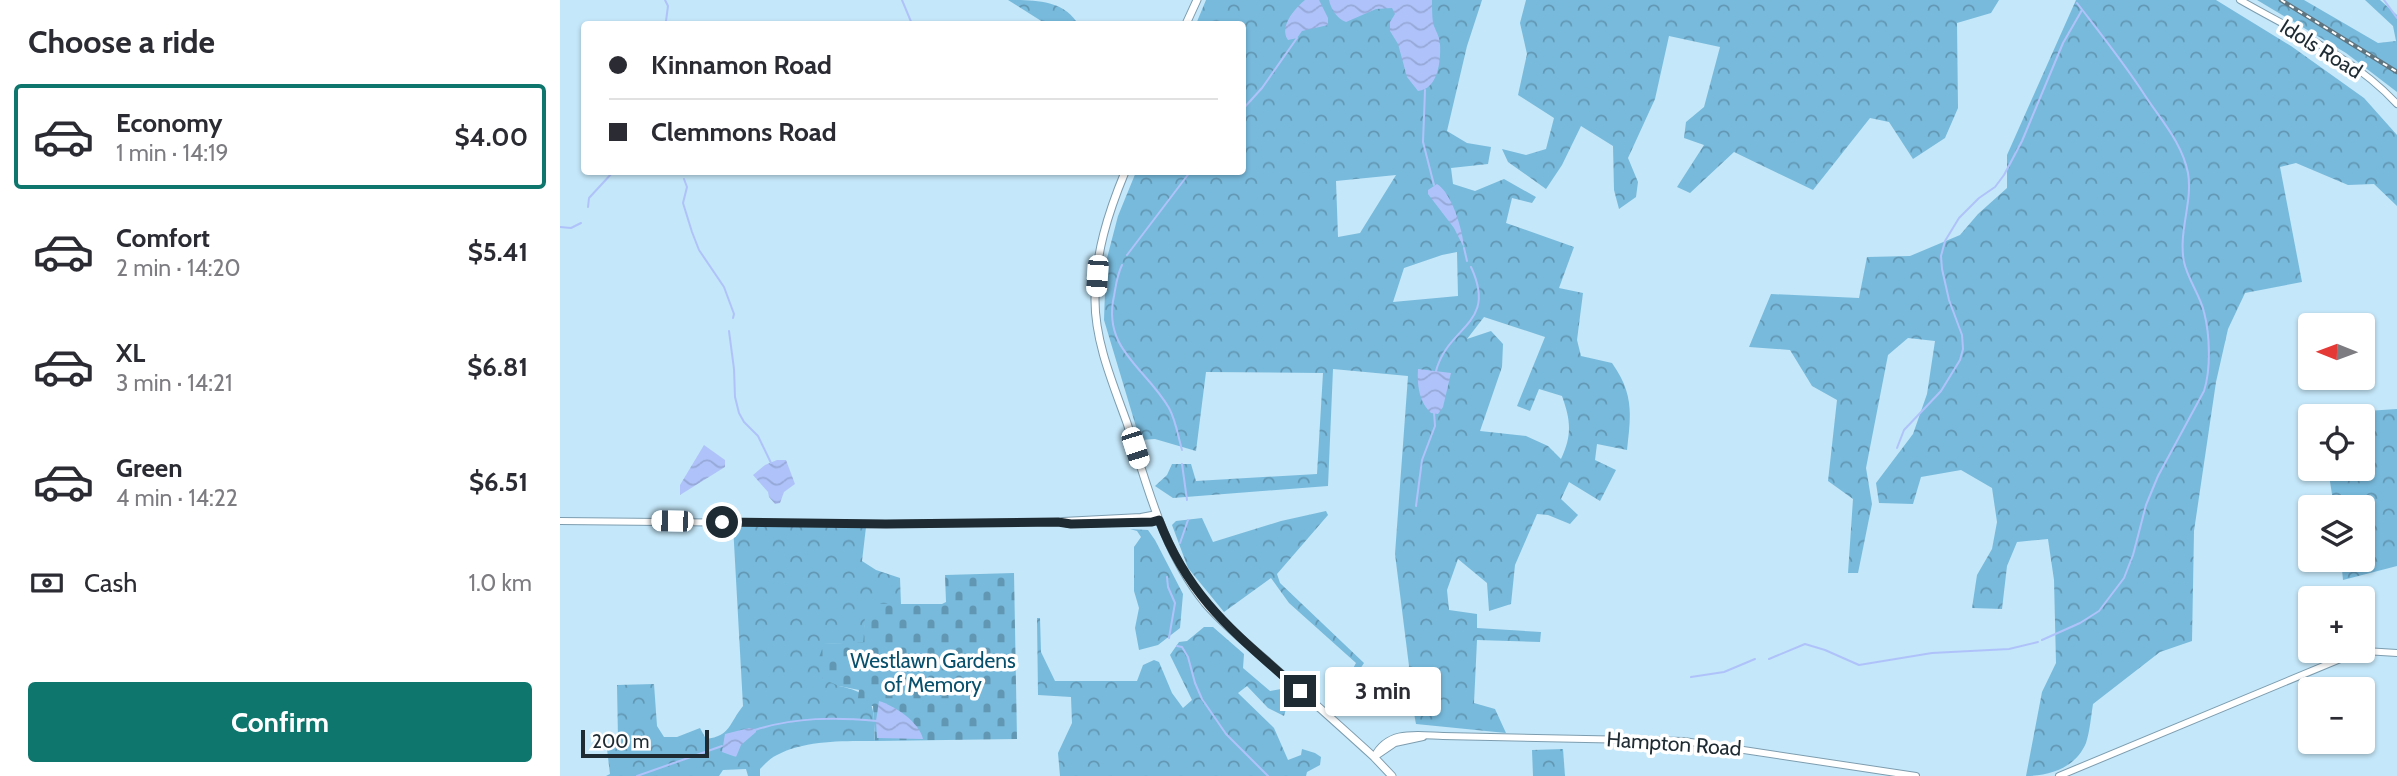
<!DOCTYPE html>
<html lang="en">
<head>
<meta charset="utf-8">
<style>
	body { margin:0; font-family:Cabin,sans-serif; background:#f2f2f3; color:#2b2b33; height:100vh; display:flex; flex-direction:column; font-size:26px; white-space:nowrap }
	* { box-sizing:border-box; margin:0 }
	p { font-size:23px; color:#7c7c81 }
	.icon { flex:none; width:38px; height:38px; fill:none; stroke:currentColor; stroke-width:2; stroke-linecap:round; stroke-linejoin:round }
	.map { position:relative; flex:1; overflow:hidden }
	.panel { display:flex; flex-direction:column; background:#fff; width:560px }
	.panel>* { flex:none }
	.guide { position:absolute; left:21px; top:21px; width:665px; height:154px; border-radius:7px; box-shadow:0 2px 5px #0004; display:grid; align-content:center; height:154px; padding:0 28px; background:#fff }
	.needle { width:46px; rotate:271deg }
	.tools { position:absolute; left:1738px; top:313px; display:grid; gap:14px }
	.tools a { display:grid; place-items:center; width:77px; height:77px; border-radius:7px; background:#fff; box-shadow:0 2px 5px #0004; font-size:35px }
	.scale { position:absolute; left:21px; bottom:18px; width:128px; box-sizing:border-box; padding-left:7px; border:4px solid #1e2b32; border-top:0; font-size:19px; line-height:24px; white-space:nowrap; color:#1e2b32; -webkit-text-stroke:5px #fff; paint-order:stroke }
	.end { position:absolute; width:32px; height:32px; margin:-16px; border:9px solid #1e2b32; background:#fff; box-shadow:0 0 0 4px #fff }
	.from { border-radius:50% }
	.bubble { position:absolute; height:49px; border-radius:7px; background:#fff; box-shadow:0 2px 5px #0004; font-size:23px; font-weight:800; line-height:49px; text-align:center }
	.car { position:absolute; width:21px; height:42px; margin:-21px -10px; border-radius:9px; box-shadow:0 0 5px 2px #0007; background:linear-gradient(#fff 24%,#345 0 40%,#fff 0 76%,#345 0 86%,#fff 0) }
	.guide b { display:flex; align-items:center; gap:24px; height:66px; font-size:26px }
	.guide b+b { border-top:2px solid #e1e1e2 }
	.guide i { width:18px; height:18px; background:#2b2b33 }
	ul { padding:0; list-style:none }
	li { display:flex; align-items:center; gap:21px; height:105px; margin:0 14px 10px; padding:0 14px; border:4px solid transparent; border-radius:7px }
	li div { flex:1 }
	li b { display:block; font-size:26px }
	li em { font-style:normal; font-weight:800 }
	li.current { border-color:#0f766e }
	li>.icon { width:63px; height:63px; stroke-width:1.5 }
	h2 { padding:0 28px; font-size:32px; line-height:84px }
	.pay { display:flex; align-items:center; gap:18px; height:77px; padding:0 28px; font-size:26px }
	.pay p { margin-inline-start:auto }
	.primary-button { display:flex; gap:14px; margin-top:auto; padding:14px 28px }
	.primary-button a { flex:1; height:80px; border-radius:7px; background:#0f766e; color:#fff; font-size:28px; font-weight:800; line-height:80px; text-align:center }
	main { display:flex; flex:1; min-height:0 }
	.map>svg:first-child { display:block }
	.forest { fill:url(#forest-crowns); fill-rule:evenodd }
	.cemetery { fill:url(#cemetery-stones) }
	.water { fill:url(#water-waves) }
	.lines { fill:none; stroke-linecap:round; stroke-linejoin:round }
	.stream { stroke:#afc3fa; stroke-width:2 }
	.secondary-casing { stroke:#7d9daf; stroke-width:8 }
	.primary-casing { stroke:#7d9daf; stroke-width:9 }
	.secondary { stroke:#fff; stroke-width:6 }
	.primary { stroke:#fff; stroke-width:7 }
	.rail-casing { stroke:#5f7580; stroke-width:4.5 }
	.rail { stroke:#fff; stroke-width:2; stroke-dasharray:5; stroke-linecap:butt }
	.route { stroke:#1e2b32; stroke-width:9 }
	.labels { text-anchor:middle; stroke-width:7; stroke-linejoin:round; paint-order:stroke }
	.street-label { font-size:21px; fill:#1e2b32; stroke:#fff }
	.park-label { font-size:21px; fill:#09506c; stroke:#fff }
</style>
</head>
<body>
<main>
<section class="panel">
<h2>Choose a ride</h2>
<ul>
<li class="current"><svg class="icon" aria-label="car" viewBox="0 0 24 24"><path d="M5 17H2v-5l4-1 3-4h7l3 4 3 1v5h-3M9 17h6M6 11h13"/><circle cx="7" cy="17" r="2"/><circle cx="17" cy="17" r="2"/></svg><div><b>Economy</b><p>1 min · 14:19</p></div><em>$4.00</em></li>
<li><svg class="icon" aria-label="car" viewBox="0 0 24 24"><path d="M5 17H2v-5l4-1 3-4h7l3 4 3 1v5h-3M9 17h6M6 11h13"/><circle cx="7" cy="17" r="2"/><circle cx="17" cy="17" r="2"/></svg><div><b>Comfort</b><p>2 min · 14:20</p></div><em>$5.41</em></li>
<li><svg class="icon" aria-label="car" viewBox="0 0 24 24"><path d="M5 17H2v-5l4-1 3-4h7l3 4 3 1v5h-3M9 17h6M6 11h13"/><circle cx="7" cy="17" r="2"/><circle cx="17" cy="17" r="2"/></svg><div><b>XL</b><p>3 min · 14:21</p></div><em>$6.81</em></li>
<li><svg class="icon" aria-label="car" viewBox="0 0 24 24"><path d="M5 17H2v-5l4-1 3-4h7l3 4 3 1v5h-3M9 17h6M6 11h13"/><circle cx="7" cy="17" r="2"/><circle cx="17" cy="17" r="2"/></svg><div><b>Green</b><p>4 min · 14:22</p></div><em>$6.51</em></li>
</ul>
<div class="pay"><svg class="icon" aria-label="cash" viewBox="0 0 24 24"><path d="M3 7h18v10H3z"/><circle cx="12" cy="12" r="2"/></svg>Cash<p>1.0 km</p></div>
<div class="primary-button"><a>Confirm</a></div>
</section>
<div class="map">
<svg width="1837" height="776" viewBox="0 0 1837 776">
	<defs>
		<pattern id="forest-crowns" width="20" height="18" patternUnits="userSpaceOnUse" patternTransform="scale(1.75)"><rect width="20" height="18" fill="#78badc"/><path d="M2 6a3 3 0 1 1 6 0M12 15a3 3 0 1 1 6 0" fill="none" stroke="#6297b3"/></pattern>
		<pattern id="cemetery-stones" width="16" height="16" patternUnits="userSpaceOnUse" patternTransform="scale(1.75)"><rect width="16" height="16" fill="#78badc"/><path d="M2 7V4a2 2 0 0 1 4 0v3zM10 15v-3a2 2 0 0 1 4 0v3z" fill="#6297b3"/></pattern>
		<pattern id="water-waves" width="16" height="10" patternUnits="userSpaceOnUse" patternTransform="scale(1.75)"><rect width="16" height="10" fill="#afc3fa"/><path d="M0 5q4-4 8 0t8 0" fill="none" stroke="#96a8d7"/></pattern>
	</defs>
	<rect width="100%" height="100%" fill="#c4e7f9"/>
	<!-- forest -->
	<g class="forest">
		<path d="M448,0C474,0 501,0 516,21L514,24H486Z"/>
		<path d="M646,0H922L907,46L887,131L907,143L931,147L928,164L891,168L893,184L915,191L944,179L976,197L972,203L952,198L946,223L1014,247L999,288L1023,293L1017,340L1021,356L1052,363C1074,394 1071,414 1067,450L1037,444L1035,460L1056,470L1040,501L1009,482L1001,499L1018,515L1010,524L988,515L977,514L955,565L951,604L929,611L927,583L898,559L887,590L889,610L917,614V628L981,632L980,642L917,640L914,703L935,709L946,733L856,724L847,676L849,666L835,554L848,376L773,369L768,486L613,498L595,486L607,475L612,464H631L636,481L757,474L763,373L646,372L636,451L595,439L580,440L544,320L546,262L558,216L576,172H682V24H636ZM836,175L800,233L778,237L776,181ZM897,252L898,296L833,302L844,268L882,255ZM924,317L985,337L957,406L970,411L979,389L1002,396C1011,421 1012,435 1001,459L988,446L966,436L920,431L942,367L943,344L931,331L907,339Z"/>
		<path d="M966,0H1439L1431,13L1397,23L1398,108L1385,138L1353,159L1329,122L1310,118L1253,190L1174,152L1130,193L1117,187L1144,145L1124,138L1126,122L1144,107L1160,47L1109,36L1095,99L1068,158L1078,182L1076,197L1059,209L1054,190L1053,146L1021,126L1002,165L986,189L948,162L942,149L966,155L986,149L994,118L958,95L967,54L960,23Z"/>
		<path d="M1516,0H1656L1731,46L1804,98L1837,135V206L1814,184L1788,185L1736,163L1720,167L1742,282L1685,293L1668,329L1656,382L1634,531L1632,641L1600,652L1533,704C1531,716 1530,731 1526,743C1516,767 1491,776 1466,776L1482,692L1496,663L1494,580L1488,539L1457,542L1447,566L1442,609L1412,608L1417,575L1432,549L1437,522L1432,488L1401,470L1361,477L1353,504L1319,503L1316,483L1353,434L1367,394L1375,341L1348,338L1328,355L1306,468L1312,504L1298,573H1288L1293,499L1268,481L1277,400L1252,386L1230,350L1189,347L1211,294L1299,298L1307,257L1350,256L1400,235L1418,214L1447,188V155Z"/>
		<path d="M1697,0H1744L1818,43L1836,41L1833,26L1805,0H1820L1837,15V92L1786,53Z"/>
		<path d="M1837,409V566L1783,580L1781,560H1802V508L1774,507L1768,469H1802V416H1761V414Z"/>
		<path d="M766,511L768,515L717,574L720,583L804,663L790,684L785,683L796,663L729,603L711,578L664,612L628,568L612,525L616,521L642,518L653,542L721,521Z"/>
		<path d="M173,525L306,527L302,561L316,570L340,578L341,605L307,604L303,643L264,644L279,686C318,694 313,707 315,741C284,741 245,740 217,755C210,758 205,764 200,769V776H188L186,769L163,770L159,776H46L50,774L47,749L58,739L57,685L94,684L97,726L104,737H117L140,728L146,739C171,736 169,723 183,706Z"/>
		<path d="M570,529L588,530L595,540L623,594L620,628L598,645L579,650L575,628L579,608L574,591V547L581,537L577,531Z"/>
		<path d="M477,618H480L481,652L495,681H577L583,665L594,660L599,662L612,693L623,708L632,700L610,655L619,642L627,641L644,627H653L684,654L683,668L710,691L721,689L730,695L724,716L708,708L687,686L678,693L714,728L728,760L741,755L742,749L755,753L761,757L760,765L747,772L746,776H500L498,753L512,723L511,697L478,695Z"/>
		<path d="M1003,749L1005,776H973L972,750Z"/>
	</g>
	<!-- cemetery -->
	<path class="cemetery" d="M454,573L457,739L315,741L313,706L297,705L299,690L279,686L263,679L257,663L264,644L303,642L306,604H382L386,602L385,575Z"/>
	<!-- water -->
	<g class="water">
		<path d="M745,0H759L768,18V25L742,31L737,38L728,40C719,27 734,9 745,0Z"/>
		<path d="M769,0H872C872,7 872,16 873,23C875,30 880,37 880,44C881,61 878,89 858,91L847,77L838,44L830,31V22L835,14L832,8L816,9L786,22C777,19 771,9 769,0Z"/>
		<path d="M877,184C892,193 903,231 904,248L894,228L868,194V190Z"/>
		<path d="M858,369L891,373L883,407L878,414L871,413C859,402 857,385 858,369Z"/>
		<path d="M144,445L165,460V467L120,495V485Z"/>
		<path d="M217,460H226L235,484L224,492L220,503L215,504L209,497L208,492L193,475L205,465Z"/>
		<path d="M319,701C335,706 359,722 363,739L317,738L316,721Z"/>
		<path d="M189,728L196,729V732L181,745L176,757L162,752L165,734Z"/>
	</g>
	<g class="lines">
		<!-- stream -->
		<g class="stream">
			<path d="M105,0L108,6L106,21"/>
			<path d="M342,0L352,24"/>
			<path d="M1824,0L1837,18"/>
			<path d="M865,90L863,142L874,185"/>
			<path d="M682,110L702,88L737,38"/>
			<path d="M124,179L127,187L123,203L132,232L139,250L164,287L174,314L173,318"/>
			<path d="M28,207L29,198L53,172"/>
			<path d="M0,227L11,228L21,223"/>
			<path d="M904,248L907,261"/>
			<path d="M567,255L630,172"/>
			<path d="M562,265C557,275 556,285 554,296C542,349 586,368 609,408C616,421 618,436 622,450"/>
			<path d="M169,331L174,369L175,397L179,413L184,422L198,436L211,463"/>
			<path d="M876,371C888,325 938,325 911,267"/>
			<path d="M1337,448L1344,430L1381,391L1400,360L1403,349L1402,335L1389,300L1382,269L1381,256L1385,241L1399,218L1419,198L1435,187L1444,175L1462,141L1503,43L1522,10"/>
			<path d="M622,464L627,500"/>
			<path d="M856,506L862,460L875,426L874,412"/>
			<path d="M620,543L628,520"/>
			<path d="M607,577L608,587L615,603L609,638"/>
			<path d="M1482,640L1520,623L1539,611L1564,578L1573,555L1586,505L1598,476L1644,391C1651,369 1650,335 1644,312C1640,295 1628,280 1624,262C1618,232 1633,202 1628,173C1622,142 1600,119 1584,94C1564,63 1540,33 1517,3"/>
			<path d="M617,646L622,647L628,657L635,683L642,699L666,734L708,776"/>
			<path d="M1209,659L1245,644L1265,650L1299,665L1372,653L1449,649L1478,642"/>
			<path d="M1131,677L1164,672L1195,659"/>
			<path d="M195,730C235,717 276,717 317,721"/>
			<path d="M77,776L162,746"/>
		</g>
		<!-- secondary casing -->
		<g class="secondary-casing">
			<g id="secondary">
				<path d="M1680,0C1734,31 1795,58 1837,104"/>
				<path d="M0,521L326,524L498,522L511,524L591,522L599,520"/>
				<path d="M503,521L581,517L597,514"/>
				<path d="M816,756L835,743L863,737"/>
				<path d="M814,757C828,729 857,735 883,736L1124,741L1356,776"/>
				<path d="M1499,776L1790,655L1805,651L1837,653"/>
			</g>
		</g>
		<!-- primary casing -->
		<g class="primary-casing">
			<g id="primary">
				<path d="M626,24L637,0"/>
				<path d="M565,172C548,213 535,254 535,300C535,342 553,384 567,423C587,485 603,551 645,603C663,624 686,643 707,661C743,693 779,725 814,757L832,776"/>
			</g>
		</g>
		<!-- secondary -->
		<use href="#secondary" class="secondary"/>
		<!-- primary -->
		<use href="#primary" class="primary"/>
		<!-- rail casing -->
		<g class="rail-casing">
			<path id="rail" d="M1721,0L1837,72"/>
		</g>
		<!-- rail -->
		<use href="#rail" class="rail"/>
	</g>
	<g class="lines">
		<!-- route -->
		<path class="route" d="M162,522L326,524L498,522L511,524L592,522L599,520C630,601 678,635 740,691"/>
	</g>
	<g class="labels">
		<!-- street labels -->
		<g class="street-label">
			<text transform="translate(1761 49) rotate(32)" y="7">Idols Road</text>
			<text transform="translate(1114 744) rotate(4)" y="7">Hampton Road</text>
		</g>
		<!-- park labels -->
		<g class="park-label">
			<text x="373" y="668">Westlawn Gardens<tspan x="373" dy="24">of Memory</tspan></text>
		</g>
	</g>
</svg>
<div class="tools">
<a><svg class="needle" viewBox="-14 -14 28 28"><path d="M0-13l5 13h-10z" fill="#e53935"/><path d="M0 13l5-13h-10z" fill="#7c7c81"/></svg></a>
<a><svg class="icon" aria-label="locate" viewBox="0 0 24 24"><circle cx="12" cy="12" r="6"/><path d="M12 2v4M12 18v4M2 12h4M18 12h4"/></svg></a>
<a><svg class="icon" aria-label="layers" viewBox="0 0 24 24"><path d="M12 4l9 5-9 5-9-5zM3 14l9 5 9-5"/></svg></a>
<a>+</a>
<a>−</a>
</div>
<div class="scale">200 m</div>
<i class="end from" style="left:162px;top:522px"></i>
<i class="end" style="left:740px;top:691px"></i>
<div class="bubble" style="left:765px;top:667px;width:116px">3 min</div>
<i class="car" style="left:537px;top:276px;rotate:184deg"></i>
<i class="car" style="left:575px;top:448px;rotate:162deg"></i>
<i class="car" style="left:112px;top:521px;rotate:271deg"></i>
<div class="guide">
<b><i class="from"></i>Kinnamon Road</b>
<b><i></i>Clemmons Road</b>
</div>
</div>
</main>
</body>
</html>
